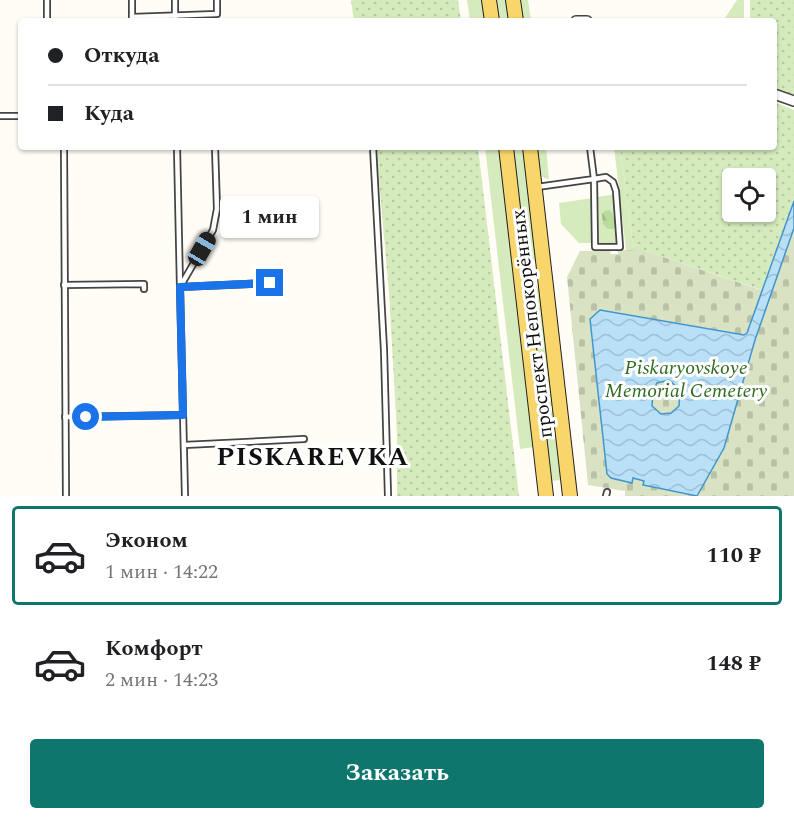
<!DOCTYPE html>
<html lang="ru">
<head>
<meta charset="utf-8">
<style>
	body { margin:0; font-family:Spectral,serif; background:#f2f2f2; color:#202124; height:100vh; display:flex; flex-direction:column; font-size:22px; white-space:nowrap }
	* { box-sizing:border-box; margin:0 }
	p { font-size:20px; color:#757577 }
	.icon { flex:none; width:33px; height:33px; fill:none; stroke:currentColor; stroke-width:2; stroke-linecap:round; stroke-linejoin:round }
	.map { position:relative; height:496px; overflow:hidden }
	.side { display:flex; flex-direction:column; background:#fff; flex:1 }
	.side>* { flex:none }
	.guide { position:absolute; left:18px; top:18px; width:759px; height:132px; border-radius:6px; box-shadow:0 2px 4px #0004; display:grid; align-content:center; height:132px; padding:0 30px; background:#fff }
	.tools { position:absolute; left:722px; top:168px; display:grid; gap:12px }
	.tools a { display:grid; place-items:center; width:54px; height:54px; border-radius:6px; background:#fff; box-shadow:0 2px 4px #0004; font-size:30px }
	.end { position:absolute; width:27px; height:27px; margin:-14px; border:8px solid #1a73e8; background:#fff; box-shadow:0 0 0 3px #fff }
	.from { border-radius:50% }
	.bubble { position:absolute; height:42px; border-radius:6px; background:#fff; box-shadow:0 2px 4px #0004; font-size:20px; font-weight:700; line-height:42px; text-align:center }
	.car { position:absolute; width:18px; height:36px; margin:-18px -9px; border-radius:8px; box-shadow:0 0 4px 2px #0007; background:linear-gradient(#222 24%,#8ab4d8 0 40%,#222 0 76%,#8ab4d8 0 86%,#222 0) }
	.guide b { display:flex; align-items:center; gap:21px; height:57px; font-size:22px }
	.guide b+b { border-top:2px solid #e0e0e0 }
	.guide i { width:15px; height:15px; background:#202124 }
	ul { padding:10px 0 0; list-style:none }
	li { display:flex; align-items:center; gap:18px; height:99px; margin:0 12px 9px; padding:0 18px; border:3px solid transparent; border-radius:6px }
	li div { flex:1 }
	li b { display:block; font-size:22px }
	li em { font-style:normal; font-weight:700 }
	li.active { border-color:#0f766e }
	li>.icon { width:54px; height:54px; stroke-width:1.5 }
	.primary-button { display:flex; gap:12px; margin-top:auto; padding:12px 30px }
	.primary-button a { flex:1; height:69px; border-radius:6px; background:#0f766e; color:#fff; font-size:24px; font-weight:700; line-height:69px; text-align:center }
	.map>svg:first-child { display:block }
	.grass { fill:#d5ebbd }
	.forest { fill:url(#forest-firs) }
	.cemetery { fill:url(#cemetery-stones) }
	.park { fill:url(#park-dots); fill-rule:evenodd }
	.water { fill:url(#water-waves); stroke:#3f96cf; stroke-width:1.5; fill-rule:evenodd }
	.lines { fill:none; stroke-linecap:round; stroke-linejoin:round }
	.service-casing { stroke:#444; stroke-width:8 }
	.minor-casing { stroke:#444; stroke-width:12 }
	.primary-casing { stroke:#222; stroke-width:16 }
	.service { stroke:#fff; stroke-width:4.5 }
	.minor { stroke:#fff; stroke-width:9 }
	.primary { stroke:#f9d66b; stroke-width:14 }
	.route { stroke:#1a73e8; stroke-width:8 }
	.labels { text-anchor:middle; stroke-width:6; stroke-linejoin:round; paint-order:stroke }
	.street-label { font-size:20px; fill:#111; stroke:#fff }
	.park-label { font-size:20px; font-style:italic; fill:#2f6b1f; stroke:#fff }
	.district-label { font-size:26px; font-weight:bold; letter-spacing:1.5px; fill:#111; stroke:#fff }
</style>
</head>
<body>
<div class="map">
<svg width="794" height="496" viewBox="0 0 794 496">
	<defs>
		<pattern id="forest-firs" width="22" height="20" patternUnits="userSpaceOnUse" patternTransform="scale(1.5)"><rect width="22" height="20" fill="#b9dc9c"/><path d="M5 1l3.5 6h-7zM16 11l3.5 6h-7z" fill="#9ebc85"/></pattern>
		<pattern id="cemetery-stones" width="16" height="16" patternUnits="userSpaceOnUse" patternTransform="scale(1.5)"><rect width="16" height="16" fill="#d9e3c4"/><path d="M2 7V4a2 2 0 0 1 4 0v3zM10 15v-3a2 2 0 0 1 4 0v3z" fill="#b9c2a7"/></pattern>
		<pattern id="park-dots" width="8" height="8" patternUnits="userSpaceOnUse" patternTransform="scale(1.5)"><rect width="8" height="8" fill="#d5ebbd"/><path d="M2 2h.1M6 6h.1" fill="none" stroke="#b6c8a1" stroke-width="1.8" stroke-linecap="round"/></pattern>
		<pattern id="water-waves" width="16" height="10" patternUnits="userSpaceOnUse" patternTransform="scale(1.5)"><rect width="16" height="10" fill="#b9e0f7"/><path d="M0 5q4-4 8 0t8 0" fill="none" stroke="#9ebfd3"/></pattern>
	</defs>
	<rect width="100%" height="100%" fill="#fffdf5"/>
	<!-- grass -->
	<g class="grass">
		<path d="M467,0H482L485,21H470Z"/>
		<path d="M496,0H506L509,21H498Z"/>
		<path d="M520,0H528L531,21H523Z"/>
		<path d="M737,0H744V21H723Z"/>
		<path d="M485,147H500L534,447L520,449Z"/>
		<path d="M513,147H524L536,258L532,262L528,260L526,257Z"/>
		<path d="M537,147H546L549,179L544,178L541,175Z"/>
		<path d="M614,147H620L634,250H626Z"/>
		<path d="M614,194L617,243L599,244L598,197Z"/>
		<path d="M592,198L593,243H579L561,224L559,203Z"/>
		<path d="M532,285H536L540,289L562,480L551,481L530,288Z"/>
	</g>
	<!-- forest -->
	<path class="forest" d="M610,210L613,215L616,226L614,229H608L603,224L602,214L605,211Z"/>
	<!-- cemetery -->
	<path class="cemetery" d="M794,198V496H625V491L588,485L567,277L580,251H610L611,254H618V250H643L761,290Z"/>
	<!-- park -->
	<g class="park">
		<path d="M351,0H458L461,21H354Z"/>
		<path d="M750,0H794V100L774,90V21H750Z"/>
		<path d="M774,102L794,110V198L762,290L643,250H634L620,147H774ZM765,178V212H732V178Z"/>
		<path d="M376,147H478L519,496H397V434L389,293Z"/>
	</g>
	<!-- water -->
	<path class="water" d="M794,201V228L755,340L724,448L697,496L643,485L644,481L633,478L632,483L611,478L607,474L590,319L600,310L744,335L747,333ZM669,380L680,390L679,406L671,413L661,414L652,406L653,391L657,383Z"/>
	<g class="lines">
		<!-- service casing -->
		<g class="service-casing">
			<g id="service">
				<path d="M47,0V21"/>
				<path d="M132,0V21"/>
				<path d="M175,0V21"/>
				<path d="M132,17L217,14V0"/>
				<path d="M0,116H21"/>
				<path d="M64,147L66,496"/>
				<path d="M177,147L180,287L270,283"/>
				<path d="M373,147L384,350L388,496"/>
				<path d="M606,177L613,182L616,191L620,247H595L594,179Z"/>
				<path d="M537,187L594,179L590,147"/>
				<path d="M64,285L144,284V289"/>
				<path d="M65,417L183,415"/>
				<path d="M184,445L304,439"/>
				<path d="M185,496L180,287L213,230L217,209L215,147"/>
				<path d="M606,496L607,492"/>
			</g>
		</g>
		<!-- minor casing -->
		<g class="minor-casing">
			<g id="minor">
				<path d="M576,21H587"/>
				<path d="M774,94L794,101"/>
			</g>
		</g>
		<!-- primary casing -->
		<g class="primary-casing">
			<g id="primary">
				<path d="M489,0L492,21"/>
				<path d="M513,0L516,21"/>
				<path d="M506,147L546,496"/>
				<path d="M530,147L570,496"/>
			</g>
		</g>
		<!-- service -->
		<use href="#service" class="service"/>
		<!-- minor -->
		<use href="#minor" class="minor"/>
		<!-- primary -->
		<use href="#primary" class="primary"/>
	</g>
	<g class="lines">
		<!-- route -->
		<path class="route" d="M86,417L183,415L180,287L270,283"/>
	</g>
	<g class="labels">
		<!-- street labels -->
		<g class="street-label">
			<text transform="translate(531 324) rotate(-97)" y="7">проспект Непокорённых</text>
		</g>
		<!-- park labels -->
		<g class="park-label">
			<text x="686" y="374">Piskaryovskoye<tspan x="686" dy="23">Memorial Cemetery</tspan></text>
		</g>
		<!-- district labels -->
		<g class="district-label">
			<text x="313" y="465">PISKAREVKA</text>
		</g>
	</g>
</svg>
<div class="tools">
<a><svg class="icon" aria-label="locate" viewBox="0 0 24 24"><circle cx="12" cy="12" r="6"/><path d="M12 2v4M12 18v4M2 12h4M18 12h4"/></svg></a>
</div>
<i class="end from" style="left:86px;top:417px"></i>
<i class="end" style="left:270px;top:283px"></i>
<div class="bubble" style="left:220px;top:196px;width:99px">1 мин</div>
<i class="car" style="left:202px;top:249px;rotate:30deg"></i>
<div class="guide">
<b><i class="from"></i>Откуда</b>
<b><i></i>Куда</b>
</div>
</div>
<section class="side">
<ul>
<li class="active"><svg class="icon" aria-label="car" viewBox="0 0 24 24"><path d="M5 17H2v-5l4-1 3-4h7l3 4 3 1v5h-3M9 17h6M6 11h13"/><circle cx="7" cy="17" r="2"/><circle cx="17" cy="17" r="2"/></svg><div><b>Эконом</b><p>1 мин · 14:22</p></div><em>110 ₽</em></li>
<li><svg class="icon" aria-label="car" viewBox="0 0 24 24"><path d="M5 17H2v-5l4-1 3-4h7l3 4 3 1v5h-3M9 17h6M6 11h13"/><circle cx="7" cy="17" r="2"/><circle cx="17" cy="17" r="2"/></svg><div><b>Комфорт</b><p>2 мин · 14:23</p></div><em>148 ₽</em></li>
</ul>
<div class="primary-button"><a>Заказать</a></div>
</section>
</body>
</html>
